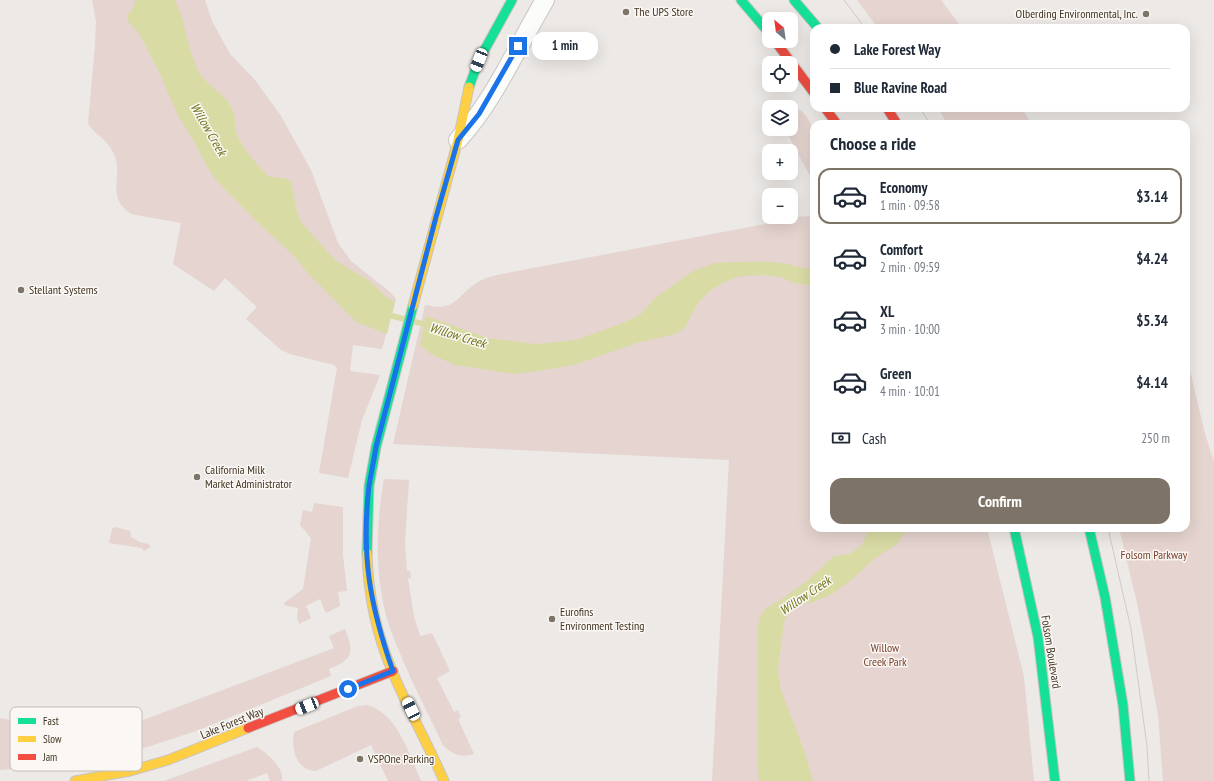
<!DOCTYPE html>
<html lang="en">
<head>
<meta charset="utf-8">
<style>
	body { margin:0; font-family:"PT Sans Narrow",sans-serif; background:#f2f2f3; color:#1f2937; height:100vh; display:flex; flex-direction:column; font-size:15px; white-space:nowrap }
	* { box-sizing:border-box; margin:0 }
	p { font-size:13px; color:#747a83 }
	.icon { flex:none; width:22px; height:22px; fill:none; stroke:currentColor; stroke-width:2; stroke-linecap:round; stroke-linejoin:round }
	.map { position:relative; flex:1; overflow:hidden }
	.drawer { position:absolute; left:810px; top:120px; width:380px; height:412px; display:flex; flex-direction:column; background:#fff; border-radius:12px; box-shadow:0 4px 16px #0002 }
	.drawer>* { flex:none }
	.banner { position:absolute; left:810px; top:24px; width:380px; height:88px; border-radius:12px; box-shadow:0 4px 16px #0002; display:grid; align-content:center; height:88px; padding:0 20px; background:#fff }
	.needle { width:26px; rotate:331deg }
	.fabs { position:absolute; left:762px; top:12px; display:grid; gap:8px }
	.fabs a { display:grid; place-items:center; width:36px; height:36px; border-radius:8px; background:#fff; box-shadow:0 4px 16px #0002; font-size:20px }
	.end { position:absolute; width:18px; height:18px; margin:-9px; border:5px solid #1a73e8; background:#fff; box-shadow:0 0 0 2px #fff }
	.from { border-radius:50% }
	.bubble { position:absolute; height:28px; border-radius:12px; background:#fff; box-shadow:0 4px 16px #0002; font-size:13px; font-weight:700; line-height:28px; text-align:center }
	.car { position:absolute; width:12px; height:24px; margin:-12px -6px; border-radius:5px; box-shadow:0 0 3px 1px #0007; background:linear-gradient(#fff 24%,#345 0 40%,#fff 0 76%,#345 0 86%,#fff 0) }
	.banner b { display:flex; align-items:center; gap:14px; height:38px; font-size:15px }
	.banner b+b { border-top:1px solid #e0e1e3 }
	.banner i { width:10px; height:10px; background:#1f2937 }
	ul { padding:0; list-style:none }
	li { display:flex; align-items:center; gap:12px; height:56px; margin:0 8px 6px; padding:0 12px; border:2px solid transparent; border-radius:12px }
	li div { flex:1 }
	li b { display:block; font-size:15px }
	li em { font-style:normal; font-weight:700 }
	li.active { border-color:#7d7467 }
	li>.icon { width:36px; height:36px; stroke-width:1.5 }
	h2 { padding:0 20px; font-size:18px; line-height:48px }
	.pay { display:flex; align-items:center; gap:10px; height:44px; padding:0 20px; font-size:15px }
	.pay p { margin-inline-start:auto }
	.action { display:flex; gap:8px; margin-top:auto; padding:8px 20px }
	.action a { flex:1; height:46px; border-radius:12px; background:#7d7467; color:#fff; font-size:16px; font-weight:700; line-height:46px; text-align:center }
	.map>svg:first-child { display:block }
	.green { fill:#e5d4cf }
	.water { fill:#d9dba5 }
	.lines { fill:none; stroke-linecap:round; stroke-linejoin:round }
	.stream { stroke:#d9dba5; stroke-width:5.5 }
	.street-casing { stroke:#c8c5c2; stroke-width:20 }
	.fast-casing { stroke:#c8c4c0; stroke-width:11 }
	.slow-casing { stroke:#c8c4c0; stroke-width:11 }
	.jam-casing { stroke:#c8c4c0; stroke-width:11 }
	.street { stroke:#fcfcfb; stroke-width:18 }
	.fast { stroke:#16e098; stroke-width:9 }
	.slow { stroke:#ffcf43; stroke-width:9 }
	.jam { stroke:#f24e42; stroke-width:9 }
	.tram { stroke:#cdcac7; stroke-width:1 }
	.route { stroke:#1a73e8; stroke-width:5 }
	.poi-dot { fill:#7d7467; stroke:#faf7f4; stroke-width:1.5 }
	.labels { text-anchor:middle; stroke-width:3; stroke-linejoin:round; paint-order:stroke }
	.poi-label { font-size:12px; fill:#413522; stroke:#faf7f4; text-anchor:start }
	.park-label { font-size:12px; fill:#7a412a; stroke:#faf7f4 }
	.street-label { font-size:12px; fill:#413522; stroke:#faf7f4 }
	.water-label { font-size:13px; font-style:italic; fill:#6f7518; stroke:#faf7f4 }
	.key { fill:#faf7f4; stroke:#c2bdb5; stroke-width:1 }
	.key-label { font-size:11px; fill:#413522 }
</style>
</head>
<body>
<div class="map">
<svg width="1214" height="781" viewBox="0 0 1214 781">
	<rect width="100%" height="100%" fill="#ece9e6"/>
	<!-- green -->
	<g class="green">
		<path d="M92,0H205L212,21L230,54L255,80L281,116L311,170L338,243L351,261L390,292L396,299L382,349L353,345L350,371L380,375L362,420L348,478L319,473L337,368L334,365L290,354L281,350L246,319L257,307L225,278L214,291L173,264L181,223L131,214C104,196 125,174 113,152C107,140 95,134 88,124L95,45L96,21Z"/>
		<path d="M857,0H941L962,28H878Z"/>
		<path d="M788,104C822,115 814,150 814,179L812,180L785,129H791V107H783L782,105Z"/>
		<path d="M938,108H1021L1032,124H947Z"/>
		<path d="M814,216V528H987L1024,677L1034,781H712L729,460L393,444L425,305C456,312 455,297 478,282C486,277 497,275 507,273L770,223L793,217Z"/>
		<path d="M1186,353L1205,434L1214,462V781H1163L1158,715L1138,607L1119,528H1186Z"/>
		<path d="M384,479L409,480L405,542L407,571H410L411,578L408,579L414,616L420,636L432,633L450,671L437,678L454,712L458,710L461,717L458,719L474,754C461,758 453,755 443,745C426,709 407,673 393,636C374,588 375,529 384,479Z"/>
		<path d="M314,503L343,507V555L347,591L338,592L340,606L326,613L320,599L306,606L311,618L299,624L297,618L298,608L284,605V603L303,589L311,538L300,525L303,510L312,512Z"/>
		<path d="M115,527L130,531L131,537L140,542L148,544L151,547L144,551L142,548L109,543L112,529Z"/>
		<path d="M345,629C354,653 354,659 329,669L331,676L199,730L120,756L114,731L334,648L329,636Z"/>
		<path d="M367,705C398,714 409,754 421,781H388L371,745L316,771C296,771 291,748 294,732L358,706Z"/>
		<path d="M0,718L52,727L64,719H76L74,732L87,736L82,764L0,770Z"/>
		<path d="M257,747C268,754 284,767 282,781H270L267,773L246,781H164Z"/>
	</g>
	<!-- water -->
	<g class="water">
		<path d="M135,0H175C186,23 187,49 199,72C208,87 227,95 233,110C236,117 235,125 236,131C241,148 257,164 268,176L287,179L291,181L297,212L301,222L336,261L370,281L386,297L395,302L387,334L356,322L304,269L294,256L254,219L217,181L209,170L192,138L177,114L161,76L140,35L128,21L127,16L134,7Z"/>
		<path d="M733,262C749,262 765,261 780,263C796,264 796,270 814,267V286L794,283L780,277L763,275L742,276L729,280L711,290L698,303L684,329L675,334L637,343L574,365L538,371L513,374L455,365L431,354L420,345L426,316L488,338L536,344L576,340L623,323L641,314L656,297L693,271L716,263Z"/>
		<path d="M870,528H908L897,544L874,559L850,581L832,594L813,602L796,605L791,609L784,622L778,671L781,690L805,753L813,781H759L757,757V630L760,616L766,608L782,599L807,581L834,556L849,554L861,546Z"/>
	</g>
	<g class="lines">
		<!-- stream -->
		<g class="stream">
			<path d="M385,314L404,319"/>
			<path d="M412,321L431,326"/>
		</g>
		<!-- street casing -->
		<g class="street-casing">
			<path id="street" d="M458,140C494,101 518,45 545,0"/>
		</g>
		<!-- fast casing -->
		<g class="fast-casing">
			<g id="fast">
				<path d="M741,0L769,33"/>
				<path d="M794,0L818,28"/>
				<path d="M469,87L479,60L512,0"/>
				<path d="M1014,528L1038,637L1055,781"/>
				<path d="M1089,528L1105,597L1123,705L1130,781"/>
				<path d="M367,553L369,486L376,447L413,306"/>
			</g>
		</g>
		<!-- slow casing -->
		<g class="slow-casing">
			<g id="slow">
				<path d="M413,306L458,140L469,87"/>
				<path d="M367,553C368,593 377,636 393,673C408,709 428,744 444,781"/>
				<path d="M75,781L130,771L168,760L248,728"/>
			</g>
		</g>
		<!-- jam casing -->
		<g class="jam-casing">
			<g id="jam">
				<path d="M775,41L814,93"/>
				<path d="M825,108L837,124"/>
				<path d="M887,108L897,124"/>
				<path d="M248,728L393,671"/>
			</g>
		</g>
		<!-- street -->
		<use href="#street" class="street"/>
		<!-- fast -->
		<use href="#fast" class="fast"/>
		<!-- slow -->
		<use href="#slow" class="slow"/>
		<!-- jam -->
		<use href="#jam" class="jam"/>
		<!-- tram -->
		<g class="tram">
			<path d="M844,0L865,28"/>
			<path d="M920,108L930,124"/>
			<path d="M1108,528L1131,629L1147,746L1149,781"/>
		</g>
	</g>
	<g class="lines">
		<!-- route -->
		<path class="route" d="M348,689L393,671C370,606 361,556 369,486C371,473 374,460 376,447L436,217L458,140L479,114L518,46"/>
	</g>
	<!-- markers -->
	<g class="poi-dot">
		<circle cx="626" cy="12" r="4"/>
		<circle cx="1146" cy="14" r="4"/>
		<circle cx="21" cy="290" r="4"/>
		<circle cx="197" cy="477" r="4"/>
		<circle cx="552" cy="619" r="4"/>
		<circle cx="360" cy="759" r="4"/>
	</g>
	<g class="labels">
		<!-- poi labels -->
		<g class="poi-label">
			<text x="634" y="16">The UPS Store</text>
			<text x="1138" y="18" text-anchor="end">Olberding Environmental, Inc.</text>
			<text x="29" y="294">Stellant Systems</text>
			<text x="205" y="474">California Milk<tspan x="205" dy="14">Market Administrator</tspan></text>
			<text x="560" y="616">Eurofins<tspan x="560" dy="14">Environment Testing</tspan></text>
			<text x="368" y="763">VSPOne Parking</text>
		</g>
		<!-- park labels -->
		<g class="park-label">
			<text x="1154" y="559">Folsom Parkway</text>
			<text x="885" y="652">Willow<tspan x="885" dy="14">Creek Park</tspan></text>
		</g>
		<!-- street labels -->
		<g class="street-label">
			<text transform="translate(1051 652) rotate(81)" y="4">Folsom Boulevard</text>
			<text transform="translate(232 723) rotate(-22)" y="4">Lake Forest Way</text>
		</g>
		<!-- water labels -->
		<g class="water-label">
			<text transform="translate(209 129) rotate(60)" y="5">Willow Creek</text>
			<text transform="translate(458 335) rotate(17)" y="5">Willow Creek</text>
			<text transform="translate(805 595) rotate(-34)" y="5">Willow Creek</text>
		</g>
	</g>
	<!-- legend -->
	<rect x="10" y="707" width="132" height="64" rx="6" class="key"/>
	<rect x="18" y="718" width="18" height="6" fill="#16e098"/>
	<rect x="18" y="736" width="18" height="6" fill="#ffcf43"/>
	<rect x="18" y="754" width="18" height="6" fill="#f24e42"/>
	<g class="key-label">
		<text x="43" y="725">Fast</text>
		<text x="43" y="743">Slow</text>
		<text x="43" y="761">Jam</text>
	</g>
</svg>
<div class="fabs">
<a><svg class="needle" viewBox="-14 -14 28 28"><path d="M0-13l5 13h-10z" fill="#e53935"/><path d="M0 13l5-13h-10z" fill="#747a83"/></svg></a>
<a><svg class="icon" aria-label="locate" viewBox="0 0 24 24"><circle cx="12" cy="12" r="6"/><path d="M12 2v4M12 18v4M2 12h4M18 12h4"/></svg></a>
<a><svg class="icon" aria-label="layers" viewBox="0 0 24 24"><path d="M12 4l9 5-9 5-9-5zM3 14l9 5 9-5"/></svg></a>
<a>+</a>
<a>−</a>
</div>
<i class="end from" style="left:348px;top:689px"></i>
<i class="end" style="left:518px;top:46px"></i>
<div class="bubble" style="left:532px;top:32px;width:66px">1 min</div>
<i class="car" style="left:479px;top:60px;rotate:202deg"></i>
<i class="car" style="left:307px;top:706px;rotate:248deg"></i>
<i class="car" style="left:411px;top:709px;rotate:334deg"></i>
<div class="banner">
<b><i class="from"></i>Lake Forest Way</b>
<b><i></i>Blue Ravine Road</b>
</div>
<section class="drawer">
<h2>Choose a ride</h2>
<ul>
<li class="active"><svg class="icon" aria-label="car" viewBox="0 0 24 24"><path d="M5 17H2v-5l4-1 3-4h7l3 4 3 1v5h-3M9 17h6M6 11h13"/><circle cx="7" cy="17" r="2"/><circle cx="17" cy="17" r="2"/></svg><div><b>Economy</b><p>1 min · 09:58</p></div><em>$3.14</em></li>
<li><svg class="icon" aria-label="car" viewBox="0 0 24 24"><path d="M5 17H2v-5l4-1 3-4h7l3 4 3 1v5h-3M9 17h6M6 11h13"/><circle cx="7" cy="17" r="2"/><circle cx="17" cy="17" r="2"/></svg><div><b>Comfort</b><p>2 min · 09:59</p></div><em>$4.24</em></li>
<li><svg class="icon" aria-label="car" viewBox="0 0 24 24"><path d="M5 17H2v-5l4-1 3-4h7l3 4 3 1v5h-3M9 17h6M6 11h13"/><circle cx="7" cy="17" r="2"/><circle cx="17" cy="17" r="2"/></svg><div><b>XL</b><p>3 min · 10:00</p></div><em>$5.34</em></li>
<li><svg class="icon" aria-label="car" viewBox="0 0 24 24"><path d="M5 17H2v-5l4-1 3-4h7l3 4 3 1v5h-3M9 17h6M6 11h13"/><circle cx="7" cy="17" r="2"/><circle cx="17" cy="17" r="2"/></svg><div><b>Green</b><p>4 min · 10:01</p></div><em>$4.14</em></li>
</ul>
<div class="pay"><svg class="icon" aria-label="cash" viewBox="0 0 24 24"><path d="M3 7h18v10H3z"/><circle cx="12" cy="12" r="2"/></svg>Cash<p>250 m</p></div>
<div class="action"><a>Confirm</a></div>
</section>
</div>
</body>
</html>
